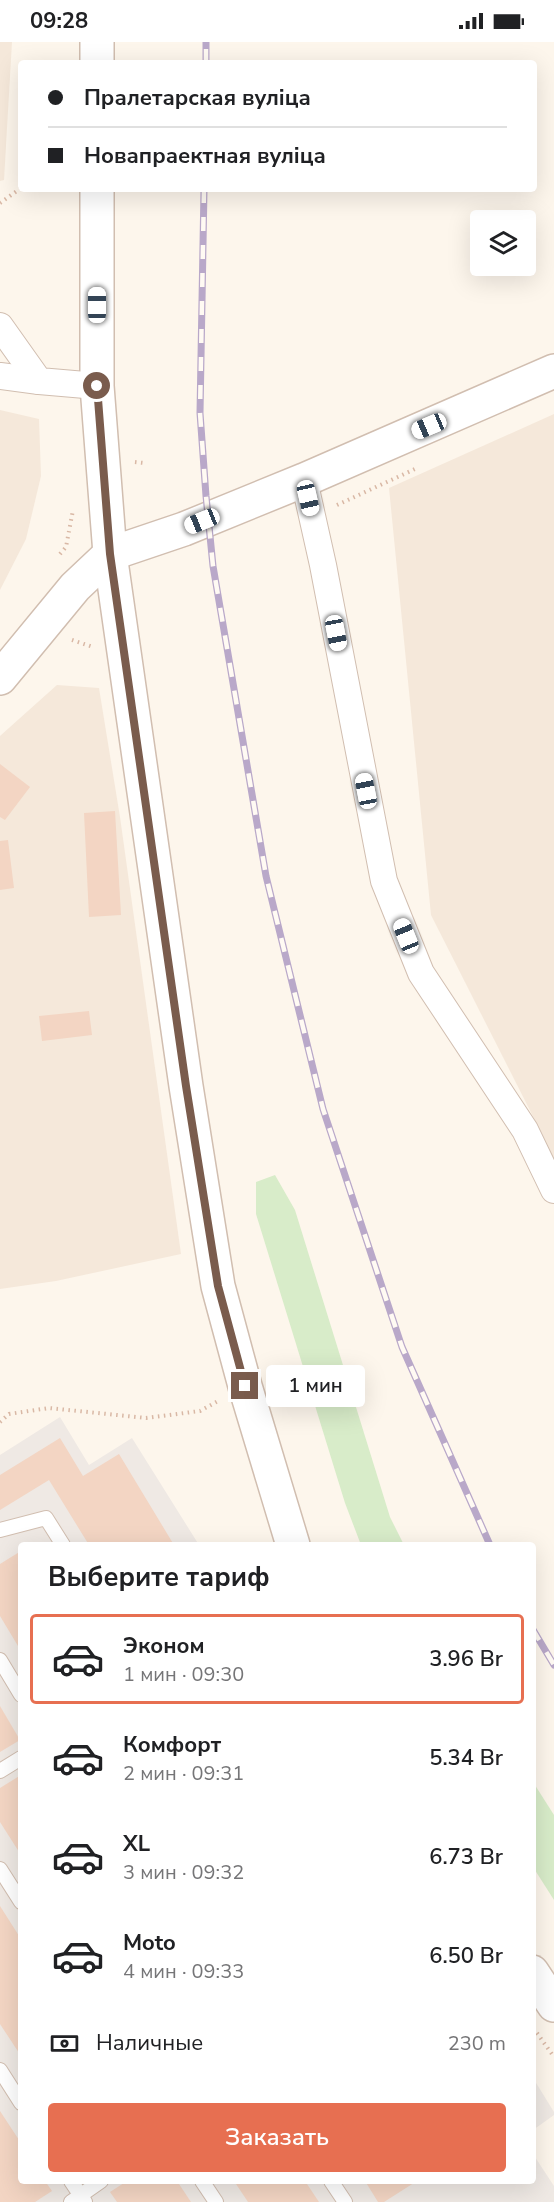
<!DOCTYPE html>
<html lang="ru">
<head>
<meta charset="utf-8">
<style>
	body { margin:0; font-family:"Nunito Sans",sans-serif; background:#f6f6f6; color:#202124; height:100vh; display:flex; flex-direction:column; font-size:22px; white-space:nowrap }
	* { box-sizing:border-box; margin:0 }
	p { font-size:20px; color:#757577 }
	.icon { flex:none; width:33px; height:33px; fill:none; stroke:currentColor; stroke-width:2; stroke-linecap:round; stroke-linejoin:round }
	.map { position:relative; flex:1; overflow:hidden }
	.panel { position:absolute; left:18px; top:1500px; width:518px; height:642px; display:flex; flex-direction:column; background:#fff; border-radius:6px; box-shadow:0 6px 24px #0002 }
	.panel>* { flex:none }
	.top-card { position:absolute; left:18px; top:18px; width:519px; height:132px; border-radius:6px; box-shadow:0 6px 24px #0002; display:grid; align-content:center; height:132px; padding:0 30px; background:#fff }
	.buttons { position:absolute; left:470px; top:168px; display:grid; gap:12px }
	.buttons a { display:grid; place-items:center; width:66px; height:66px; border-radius:6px; background:#fff; box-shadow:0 6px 24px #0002; font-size:30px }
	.end { position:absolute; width:27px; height:27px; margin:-14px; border:8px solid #7a5c4d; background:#fff; box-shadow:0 0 0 3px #fff }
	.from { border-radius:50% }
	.bubble { position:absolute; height:42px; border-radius:6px; background:#fff; box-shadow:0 6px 24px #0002; font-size:20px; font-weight:600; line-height:42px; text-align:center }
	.car { position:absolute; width:18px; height:36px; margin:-18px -9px; border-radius:8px; box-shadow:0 0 4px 2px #0007; background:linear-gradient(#fff 24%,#345 0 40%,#fff 0 76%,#345 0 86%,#fff 0) }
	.top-card b { display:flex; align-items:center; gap:21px; height:57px; font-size:22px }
	.top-card b+b { border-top:2px solid #e0e0e0 }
	.top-card i { width:15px; height:15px; background:#202124 }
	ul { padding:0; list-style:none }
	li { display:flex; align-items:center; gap:18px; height:90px; margin:0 12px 9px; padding:0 18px; border:3px solid transparent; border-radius:6px }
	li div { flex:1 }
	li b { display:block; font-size:22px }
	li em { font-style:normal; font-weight:600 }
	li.selected { border-color:#e76f51 }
	li>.icon { width:54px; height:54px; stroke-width:1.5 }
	h2 { padding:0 30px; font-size:27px; line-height:72px }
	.pay { display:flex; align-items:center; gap:15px; height:66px; padding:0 30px; font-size:22px }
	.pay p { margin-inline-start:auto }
	.button { display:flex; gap:12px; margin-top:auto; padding:12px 30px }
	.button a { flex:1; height:69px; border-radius:6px; background:#e76f51; color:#fff; font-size:24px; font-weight:600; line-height:69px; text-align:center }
	.status { display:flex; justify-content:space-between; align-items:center; height:42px; padding:0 30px; background:#fff; direction:ltr }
	.status svg { height:16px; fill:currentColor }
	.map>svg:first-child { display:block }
	.residential { fill:#f5e8da }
	.industrial { fill:#efe9e4 }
	.green { fill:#d8ecc9 }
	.building { fill:#f3d5c3 }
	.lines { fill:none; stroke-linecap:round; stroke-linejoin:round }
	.service-casing { stroke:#d1beb0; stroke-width:16 }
	.minor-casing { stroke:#d1beb0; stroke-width:28 }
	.tertiary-casing { stroke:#d1beb0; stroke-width:36 }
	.path { stroke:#d9b8a5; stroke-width:4; stroke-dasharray:1.5 4.5; stroke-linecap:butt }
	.service { stroke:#fff; stroke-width:14 }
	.minor { stroke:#fff; stroke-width:26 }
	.tertiary { stroke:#fff; stroke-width:33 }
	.rail-casing { stroke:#b9a8c9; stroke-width:7 }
	.rail { stroke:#fffaf3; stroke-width:4.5; stroke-dasharray:14; stroke-linecap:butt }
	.route { stroke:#7a5c4d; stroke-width:8 }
</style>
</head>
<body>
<div class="status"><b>09:28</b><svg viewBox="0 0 49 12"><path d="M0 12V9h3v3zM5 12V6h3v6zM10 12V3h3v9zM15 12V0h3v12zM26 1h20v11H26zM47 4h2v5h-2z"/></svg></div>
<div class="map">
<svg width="554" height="2160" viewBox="0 0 554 2160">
	<rect width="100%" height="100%" fill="#fdf6ec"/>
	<!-- residential -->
	<g class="residential">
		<path d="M0,0H12L4,138L0,139Z"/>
		<path d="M0,368L39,377L41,434L26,497L0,548Z"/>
		<path d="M554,372V1116L431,873L389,446Z"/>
		<path d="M57,643L99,646L120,775L181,1212L56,1239L0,1247V694Z"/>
	</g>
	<!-- industrial -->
	<g class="industrial">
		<path d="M60,1375L89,1423L132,1396L199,1503H21V2139H532L533,2112L554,2144V2160H0V1413Z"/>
		<path d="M533,2036L554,2070V2073L533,2088Z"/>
	</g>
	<!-- green -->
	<g class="green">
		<path d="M275,1133L295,1168L390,1475L404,1503H361L345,1461L256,1172V1140Z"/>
		<path d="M533,1740L554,1773V1858L533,1825Z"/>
	</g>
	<!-- building -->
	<g class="building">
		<path d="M0,722L30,745L5,778L0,775Z"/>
		<path d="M115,769L121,873L89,875L84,771Z"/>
		<path d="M8,798L14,846L0,848V799Z"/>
		<path d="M89,969L92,993L42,999L39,974Z"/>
		<path d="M60,1396L83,1434L119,1412L174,1503H89L49,1438L0,1468V1433Z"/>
		<path d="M21,1509V1609L0,1574V1522Z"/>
		<path d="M0,1664L20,1698L0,1710Z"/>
		<path d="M21,1733V1813L0,1780V1746Z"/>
		<path d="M0,1864L21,1897V2014L0,1982Z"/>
		<path d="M0,2069L21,2101V2139H45L52,2149L35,2160H0Z"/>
		<path d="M127,2139H177L191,2160H117L110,2150Z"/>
		<path d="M234,2139H305L319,2160H248Z"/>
		<path d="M365,2139H417L384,2160H378Z"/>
	</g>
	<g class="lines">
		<!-- service casing -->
		<g class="service-casing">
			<g id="service">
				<path d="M0,1488L46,1476L63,1503"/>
				<path d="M0,1618L21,1653"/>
				<path d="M0,1729L21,1716"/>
				<path d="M0,1827L21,1860"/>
				<path d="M0,2028L21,2061"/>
				<path d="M71,2139L85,2160"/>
				<path d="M202,2139L216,2160"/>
				<path d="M331,2139L345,2160"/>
				<path d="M71,2160L101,2139"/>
			</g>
		</g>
		<!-- minor casing -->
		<g class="minor-casing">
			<g id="minor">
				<path d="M0,284L39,339L97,344"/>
				<path d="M0,334L39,339"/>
				<path d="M304,438L323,523L384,839L421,931L525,1088L554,1148"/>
			</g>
		</g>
		<!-- tertiary casing -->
		<g class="tertiary-casing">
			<g id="tertiary">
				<path d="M97,21V0"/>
				<path d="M97,147V344L110,512L186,1044L218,1244L245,1344L293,1503"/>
				<path d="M0,636L75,545L110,512L184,487L304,438L554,329"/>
				<path d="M532,1930L554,1963"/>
			</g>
		</g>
		<!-- path -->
		<g class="path">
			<path d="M0,161L21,146"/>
			<path d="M135,420L144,421"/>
			<path d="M337,463L415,427"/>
			<path d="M60,512L66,505L73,468"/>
			<path d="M72,598L93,605"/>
			<path d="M0,1380L9,1372L49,1366L146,1376L200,1369L218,1359"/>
			<path d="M537,1991L554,2015"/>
		</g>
		<!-- service -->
		<use href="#service" class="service"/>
		<!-- minor -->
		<use href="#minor" class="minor"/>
		<!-- tertiary -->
		<use href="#tertiary" class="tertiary"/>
		<!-- rail casing -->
		<g class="rail-casing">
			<g id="rail">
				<path d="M206,21V0"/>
				<path d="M204,147L200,371L206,454L213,524L266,834L323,1067L402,1305L490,1503"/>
				<path d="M532,1586L554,1623"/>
			</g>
		</g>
		<!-- rail -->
		<use href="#rail" class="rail"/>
	</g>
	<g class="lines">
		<!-- route -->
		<path class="route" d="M97,344L110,512L186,1044L218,1244L245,1344"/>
	</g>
</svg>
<div class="buttons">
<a><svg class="icon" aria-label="layers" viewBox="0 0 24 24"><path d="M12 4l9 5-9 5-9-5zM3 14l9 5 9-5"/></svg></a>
</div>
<i class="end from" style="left:97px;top:344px"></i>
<i class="end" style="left:245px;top:1344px"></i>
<div class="bubble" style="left:266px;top:1323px;width:99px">1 мин</div>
<i class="car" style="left:97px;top:263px;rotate:0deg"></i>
<i class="car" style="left:429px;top:384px;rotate:247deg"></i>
<i class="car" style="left:308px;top:456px;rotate:167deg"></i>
<i class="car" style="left:202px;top:479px;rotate:248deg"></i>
<i class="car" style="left:336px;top:591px;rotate:169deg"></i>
<i class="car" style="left:366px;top:749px;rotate:349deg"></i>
<i class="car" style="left:406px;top:894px;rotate:338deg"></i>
<div class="top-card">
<b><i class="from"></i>Пралетарская вуліца</b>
<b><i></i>Новапраектная вуліца</b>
</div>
<section class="panel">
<h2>Выберите тариф</h2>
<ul>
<li class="selected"><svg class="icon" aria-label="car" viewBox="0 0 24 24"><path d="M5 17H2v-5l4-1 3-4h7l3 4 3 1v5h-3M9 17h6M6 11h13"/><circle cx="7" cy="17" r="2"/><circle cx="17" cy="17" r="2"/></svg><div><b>Эконом</b><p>1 мин · 09:30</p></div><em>3.96 Br</em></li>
<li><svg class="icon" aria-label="car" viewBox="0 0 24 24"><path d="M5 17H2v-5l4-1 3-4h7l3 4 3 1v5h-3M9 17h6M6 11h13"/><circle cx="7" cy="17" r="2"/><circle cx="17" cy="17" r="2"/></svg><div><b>Комфорт</b><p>2 мин · 09:31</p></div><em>5.34 Br</em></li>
<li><svg class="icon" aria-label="car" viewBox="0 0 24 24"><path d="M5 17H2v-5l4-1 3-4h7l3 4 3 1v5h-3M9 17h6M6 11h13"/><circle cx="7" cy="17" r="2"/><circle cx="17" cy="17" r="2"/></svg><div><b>XL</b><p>3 мин · 09:32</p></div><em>6.73 Br</em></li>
<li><svg class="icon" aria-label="car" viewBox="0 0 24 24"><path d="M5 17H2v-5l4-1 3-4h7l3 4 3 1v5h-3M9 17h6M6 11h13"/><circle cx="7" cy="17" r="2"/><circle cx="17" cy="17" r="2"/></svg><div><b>Moto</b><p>4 мин · 09:33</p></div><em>6.50 Br</em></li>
</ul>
<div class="pay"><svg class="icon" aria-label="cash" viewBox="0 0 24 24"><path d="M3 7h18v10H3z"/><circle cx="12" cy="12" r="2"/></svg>Наличные<p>230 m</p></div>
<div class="button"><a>Заказать</a></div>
</section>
</div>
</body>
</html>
